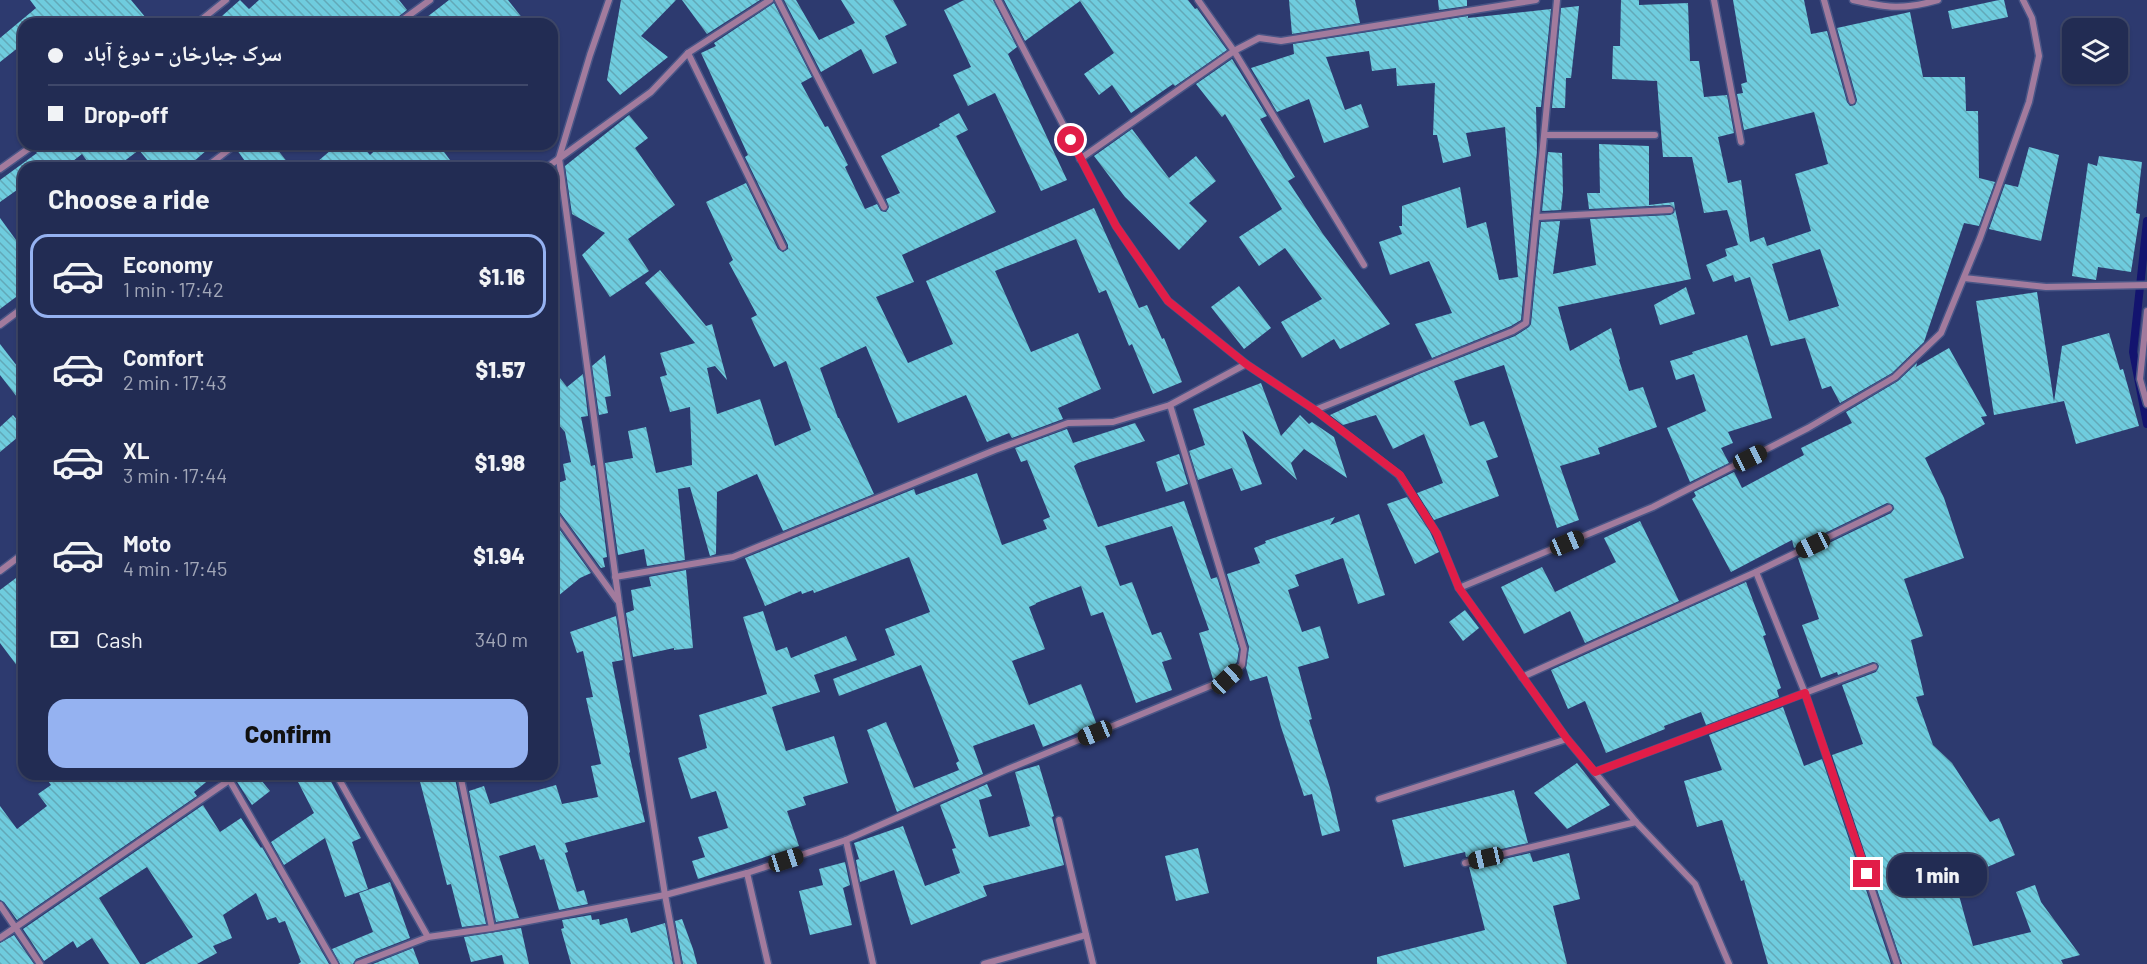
<!DOCTYPE html>
<html lang="en">
<head>
<meta charset="utf-8">
<style>
	body { margin:0; font-family:Barlow,"Noto Naskh Arabic",sans-serif; background:#2e385d; color:#f1f3f6; height:100vh; display:flex; flex-direction:column; font-size:22px; white-space:nowrap }
	* { box-sizing:border-box; margin:0 }
	p { font-size:20px; color:#a2a7b8 }
	.icon { flex:none; width:33px; height:33px; fill:none; stroke:currentColor; stroke-width:2; stroke-linecap:round; stroke-linejoin:round }
	.map { position:relative; flex:1; overflow:hidden }
	.panel { position:absolute; left:18px; top:162px; width:540px; height:618px; display:flex; flex-direction:column; background:#222c53; border-radius:18px; box-shadow:0 2px 4px #0004,0 0 0 2px #3f486a }
	.panel>* { flex:none }
	.guide { position:absolute; left:18px; top:18px; width:540px; height:132px; border-radius:18px; box-shadow:0 2px 4px #0004,0 0 0 2px #3f486a; display:grid; align-content:center; height:132px; padding:0 30px; background:#222c53 }
	.buttons { position:absolute; left:2062px; top:18px; display:grid; gap:12px }
	.buttons a { display:grid; place-items:center; width:66px; height:66px; border-radius:12px; background:#222c53; box-shadow:0 2px 4px #0004,0 0 0 2px #3f486a; font-size:30px }
	.end { position:absolute; width:27px; height:27px; margin:-14px; border:8px solid #e11d48; background:#fff; box-shadow:0 0 0 3px #fff }
	.from { border-radius:50% }
	.bubble { position:absolute; height:42px; border-radius:18px; background:#222c53; box-shadow:0 2px 4px #0004,0 0 0 2px #3f486a; font-size:20px; font-weight:800; line-height:42px; text-align:center }
	.car { position:absolute; width:18px; height:36px; margin:-18px -9px; border-radius:8px; box-shadow:0 0 4px 2px #0007; background:linear-gradient(#222 24%,#8ab4d8 0 40%,#222 0 76%,#8ab4d8 0 86%,#222 0) }
	.guide b { display:flex; align-items:center; gap:21px; height:57px; font-size:22px }
	.guide b+b { border-top:2px solid #3f486a }
	.guide i { width:15px; height:15px; background:#f1f3f6 }
	ul { padding:0; list-style:none }
	li { display:flex; align-items:center; gap:18px; height:84px; margin:0 12px 9px; padding:0 18px; border:3px solid transparent; border-radius:18px }
	li div { flex:1 }
	li b { display:block; font-size:22px }
	li em { font-style:normal; font-weight:800 }
	li.active { border-color:#95b2f1 }
	li>.icon { width:54px; height:54px; stroke-width:1.5 }
	h2 { padding:0 30px; font-size:27px; line-height:72px }
	.pay { display:flex; align-items:center; gap:15px; height:66px; padding:0 30px; font-size:22px }
	.pay p { margin-inline-start:auto }
	.cta { display:flex; gap:12px; margin-top:auto; padding:12px 30px }
	.cta a { flex:1; height:69px; border-radius:18px; background:#95b2f1; color:#111; font-size:24px; font-weight:800; line-height:69px; text-align:center }
	.map>svg:first-child { display:block }
	.lines { fill:none; stroke-linecap:round; stroke-linejoin:round }
	.stream { stroke:#13146f; stroke-width:8 }
	.building { fill:url(#building-back-hatch); fill-rule:evenodd }
	.minor-casing { stroke:#495586; stroke-width:9 }
	.minor { stroke:#a27b9d; stroke-width:6 }
	.route { stroke:#e11d48; stroke-width:8 }
</style>
</head>
<body>
<div class="map">
<svg width="2147" height="964" viewBox="0 0 2147 964">
	<defs>
		<pattern id="building-back-hatch" width="6" height="6" patternUnits="userSpaceOnUse" patternTransform="scale(1.5)"><rect width="6" height="6" fill="#6fccde"/><path d="M-1 5l2 2M0 0l6 6M5-1l2 2" fill="none" stroke="#62a9b8"/></pattern>
	</defs>
	<rect width="100%" height="100%" fill="#2d3a6f"/>
	<g class="lines">
		<!-- stream -->
		<path class="stream" d="M2147,221L2133,352L2147,424"/>
	</g>
	<!-- building -->
	<g class="building">
		<path d="M30,0H131L151,24H24V43L0,62V38L36,8Z"/>
		<path d="M240,0L249,9L259,0H399L407,10L394,20L392,24H213Z"/>
		<path d="M449,0H508L527,24H406L414,18L418,24Z"/>
		<path d="M621,0H676L641,36L668,57L620,95L607,80Z"/>
		<path d="M682,0H760L707,34Z"/>
		<path d="M784,0H796L819,40L855,23L841,0H893L907,25L885,36L897,63L873,74L861,49L821,72Z"/>
		<path d="M964,0H993L1017,47L1008,54L1067,180L1041,191L995,93L968,106L953,75L971,67L944,10Z"/>
		<path d="M1004,0H1188L1195,9L1197,8L1227,50L1175,86L1173,84L1131,113L1112,85L1099,95L1084,74L1114,53L1080,1L1025,41Z"/>
		<path d="M1289,0H1355L1360,23L1292,34Z"/>
		<path d="M1438,0H1467V6L1439,10Z"/>
		<path d="M1621,0H1639V5L1688,3L1690,61H1699L1704,97L1727,95L1734,133L1718,137L1728,183L1741,180L1750,242L1764,237L1767,246L1811,231L1795,174L1828,164L1814,112L1744,130L1737,94L1743,93L1741,84L1747,82L1733,0H1804L1811,34L1827,31L1847,102L1850,106L1855,105L1857,100L1837,28L1910,12L1923,77H1965L1966,111H1978L1979,178L1995,182L1979,226L1964,223L1924,342L1892,373L1840,403L1831,386L1822,389L1805,338L1771,346L1750,277L1735,282L1733,275L1713,282L1706,265L1727,256L1725,249L1738,245L1727,210L1704,213L1692,157H1663L1657,81L1612,79L1613,46H1620ZM1820,249L1839,306L1789,321L1772,264Z"/>
		<path d="M1999,0H2004L2008,17L1952,29L1948,11Z"/>
		<path d="M774,3L812,77L801,83L825,127L828,126L848,165L845,167L865,209L877,204L881,211L886,212L889,207L886,199L900,193L881,156L940,126L939,124L959,113L968,130L956,136L996,212L902,255L914,282L876,297L908,363L953,344L926,281L1094,208L1139,308L1147,305L1162,339L1164,338L1182,382L1153,394L1132,344L1129,346L1106,290L1099,293L1076,239L995,271L1031,352L1078,333L1101,389L1058,408L1063,419L1012,438L1009,433L987,442L966,395L898,423L866,346L820,368L838,418H839L874,494L783,531L757,474L717,492L716,554L710,556L690,487L678,489L685,560L647,566L644,549L618,555L605,463L633,458L628,431L646,427L656,473L692,465L690,407L670,412L660,377L667,375L660,353L695,343L645,283L660,270L706,326L712,324L727,380L715,366L707,368L717,414L760,399L775,446L811,430L786,361L774,367L751,318L757,315L729,263L733,260L706,202L746,183L778,249L783,252L788,249V245L745,157L748,155L701,53L716,46L714,43Z"/>
		<path d="M1579,6L1571,78H1566L1565,108H1552L1561,8Z"/>
		<path d="M1551,9L1541,107H1536L1537,151L1521,320L1511,326L1432,358L1415,324L1452,313L1429,261L1390,275L1379,242L1402,234L1399,226H1402V206L1460,187L1467,228L1486,222L1499,280L1518,277L1505,127L1466,133L1471,156L1443,163L1437,135H1433L1435,83L1397,86L1396,68L1372,71L1369,51L1326,57L1345,110L1361,104L1369,127L1324,143L1309,99L1277,112L1251,68L1294,54L1293,44L1468,16V18Z"/>
		<path d="M1232,59L1267,116L1260,119L1295,177L1288,181L1323,234L1390,324L1340,349L1334,339L1302,358L1281,322L1322,299L1285,248L1259,266L1239,237L1282,209L1225,114L1222,117L1196,84Z"/>
		<path d="M629,115L648,138L635,148L675,205L628,239L649,271L610,297L582,255L605,233L572,214L565,166Z"/>
		<path d="M1132,129L1169,178L1196,156L1216,181L1189,203L1207,221L1179,250L1125,197L1094,156Z"/>
		<path d="M40,144H214L186,168H154L139,150L115,168H92L82,154L64,168H24V185L0,202V180L37,153L35,151Z"/>
		<path d="M241,144H273L292,168H250L237,150Z"/>
		<path d="M338,144H361L370,155L382,144H438L456,168H310Z"/>
		<path d="M1599,144L1649,146V205L1674,202L1675,209L1670,205L1589,209L1587,193H1600Z"/>
		<path d="M2029,147L2059,155L2041,241L1989,229L2005,184L2018,187Z"/>
		<path d="M1548,152L1562,153L1563,192L1561,210L1542,211Z"/>
		<path d="M2099,156L2142,162L2136,213L2140,214L2131,272L2098,267L2096,280L2072,276L2088,163L2097,166Z"/>
		<path d="M1675,209L1691,279L1558,307L1570,351L1611,328L1620,359L1619,360L1629,391L1643,387L1657,427L1598,448L1600,454L1560,466L1579,520L1557,528L1504,365L1454,381L1470,426L1484,421L1498,457L1486,461L1499,496L1434,520L1417,493L1443,483L1424,434L1393,449L1376,415L1343,425L1330,415L1419,374L1515,336L1529,327L1531,324L1541,222L1560,221L1553,274L1596,265L1590,219L1670,215L1674,213Z"/>
		<path d="M0,218L24,251V291L0,309Z"/>
		<path d="M1239,286L1271,328L1244,349L1211,307Z"/>
		<path d="M1686,287L1695,314L1660,325L1654,305Z"/>
		<path d="M2037,292L2054,402L2062,346L2109,333L2120,370L2123,369L2139,426L2076,444L2064,401L1994,415L1976,301Z"/>
		<path d="M1747,335L1772,418L1728,432L1733,443L1721,448L1729,463L1690,482L1667,428L1706,411L1694,374L1676,380L1670,361L1693,354L1692,352Z"/>
		<path d="M0,344L24,375V406L0,375Z"/>
		<path d="M1949,348L1987,416L1981,417L1985,424L1925,458L1944,498L1964,558L1904,579L1923,636L1911,640L1924,695L1916,697L1933,745L1952,763L1990,822L1999,818L2015,855L1955,881L1973,946L2031,932L2016,892L2035,885L2041,902L2080,955L2061,960L2063,964H1902L1832,755L1863,744L1842,685L1876,672L1879,666L1877,663L1873,662L1838,675L1837,672L1821,678L1802,625L1819,619L1798,558L1891,513L1894,509L1893,505L1887,503L1794,548L1792,540L1731,572L1692,499L1696,496L1694,492L1734,472L1742,488L1804,455L1801,448L1852,423L1846,412L1898,381L1917,363L1916,367Z"/>
		<path d="M605,355L611,396L605,397L608,413L599,415L592,366Z"/>
		<path d="M552,368L567,387L583,374L588,416L581,417L591,466L595,465L607,557L603,558L605,567L601,568L556,507L552,505V485L566,480L563,464L571,462L565,432L552,417Z"/>
		<path d="M1261,383L1281,436L1300,415L1309,424L1312,422L1334,437L1347,478L1304,449L1291,463L1297,480L1242,430L1262,484L1241,491L1232,468L1198,480L1189,451L1205,445L1193,409Z"/>
		<path d="M13,415L24,428V432L0,452V427Z"/>
		<path d="M1135,423L1145,441L1078,463L1074,466L1098,527L1184,501L1211,579L1217,577L1239,649L1237,662L1224,675L1213,679L1199,633L1209,630L1172,526L1105,546L1120,586L1132,582L1152,635L1161,632L1172,659L1162,662L1172,690L1136,703L1103,612L1091,616L1081,586L1036,603V604L1029,607L1045,649L1012,661L1029,705L1081,684L1097,725L1043,747L1034,724L973,746L983,774L897,812L867,730L886,722L914,788L959,770L956,763L959,761L921,665L839,696L833,679L895,655L885,629L930,612L909,557L814,593L813,590L802,594L801,591L765,606L745,558L914,489L916,495L977,473L1002,545L1047,529L1043,520L1050,517L1027,460L1021,462L1015,448L1067,429L1073,443Z"/>
		<path d="M1179,454L1188,484L1166,492L1156,462Z"/>
		<path d="M1407,497L1430,532L1439,552L1415,564L1387,504Z"/>
		<path d="M1359,514L1385,595L1358,604L1343,558L1295,575L1299,586L1288,590L1302,632L1320,626L1329,658L1298,667L1312,719L1309,720L1330,788L1340,831L1322,836L1312,794L1304,796L1281,727L1267,676L1250,681L1246,668L1249,647L1227,574L1260,563L1254,548L1266,543L1265,541L1335,517L1330,525Z"/>
		<path d="M552,519L591,573L580,578L552,601Z"/>
		<path d="M1640,521L1679,601L1585,643L1570,611L1524,634L1501,587L1542,567L1555,592L1616,562L1604,538Z"/>
		<path d="M686,570L693,648L674,650V648L633,657L626,613L634,610L631,590L651,586L649,577Z"/>
		<path d="M24,572V675L0,643V590Z"/>
		<path d="M1746,582L1766,635L1763,636L1781,688L1777,690L1779,697L1706,725L1701,712L1664,726L1665,729L1606,753L1585,701L1568,709L1551,670Z"/>
		<path d="M1465,610L1479,628L1463,641L1449,622Z"/>
		<path d="M763,611L776,651L787,647L791,658L846,636L857,660L814,675L820,692L772,707L786,751L834,736L848,783L803,797L806,805L787,811L799,846L698,879L692,861L705,857L698,837L728,828L716,791L691,799L678,758L707,748L699,715L767,694L743,617Z"/>
		<path d="M616,616L623,660L612,662L630,752L629,753L645,822L565,843L568,852L565,853L577,892L584,890L588,904L559,910L544,859L540,860L535,845L499,856L519,918L496,922L469,791L484,786L490,804L556,785L562,804L598,797L591,766L601,764L586,698L593,697L583,651L577,653L570,632Z"/>
		<path d="M1783,707L1804,766L1822,759L1891,964H1768L1744,880L1741,881L1722,820L1697,827L1684,781L1722,770L1709,735Z"/>
		<path d="M1577,763L1610,805L1567,829L1534,793Z"/>
		<path d="M1039,765L1054,816L1052,817L1064,865L983,886L987,896L911,925L894,870L860,882L856,860L859,859L854,843L903,826L925,886L960,873L952,849L956,848L940,805L987,784L992,796L979,800L989,837L1030,826L1015,772Z"/>
		<path d="M43,774H216L194,792L197,796L17,920L4,902L0,900V806L17,829L47,806L38,794L51,785Z"/>
		<path d="M232,774H256L270,791L252,805Z"/>
		<path d="M309,774H327L361,838L352,842L368,889L345,897L325,838L284,865L271,842L314,813L297,780Z"/>
		<path d="M418,774H454L486,924L462,927L451,884L447,885Z"/>
		<path d="M1514,790L1528,843L1466,857L1465,852L1404,867L1392,820Z"/>
		<path d="M203,805L220,832L241,818L261,848L262,847L329,964H298L301,962L285,921L279,923L276,917L267,920L256,893L223,915L232,938L213,946L217,953L197,964H145L193,937L147,867L99,898L140,964H109L92,938L77,948L73,941L44,961L23,929Z"/>
		<path d="M1198,848L1209,893L1176,901L1165,856Z"/>
		<path d="M1530,853L1533,862L1569,853L1580,899L1553,906L1567,964H1377V957L1485,930L1469,867Z"/>
		<path d="M845,862L850,885L843,888L852,925L810,935L799,891L823,885L819,869Z"/>
		<path d="M390,882L410,938L356,959L353,964H340L332,949L373,932L359,893Z"/>
		<path d="M591,915L592,920L599,919L600,925L627,918L631,933L665,923L673,964H571L561,929L564,928L562,920Z"/>
		<path d="M682,919L693,949L697,964H683L675,921Z"/>
		<path d="M521,928L529,964H504L502,955L471,962L464,937Z"/>
		<path d="M14,935L34,964H0V943Z"/>
		<path d="M413,948L419,964H373Z"/>
	</g>
	<g class="lines">
		<!-- minor casing -->
		<g class="minor-casing">
			<g id="minor">
				<path d="M609,0L590,55L559,158L619,603L665,895L678,964"/>
				<path d="M778,0L884,207"/>
				<path d="M998,0L1116,226L1168,301L1246,364L1315,410L1399,475L1437,534L1459,588L1567,739L1636,822L1695,884L1729,964"/>
				<path d="M1198,0L1234,51L1364,265"/>
				<path d="M1714,0L1741,142"/>
				<path d="M1824,0L1852,101"/>
				<path d="M1853,0C1888,8 1903,10 1938,0"/>
				<path d="M196,24L226,0"/>
				<path d="M397,24L430,0"/>
				<path d="M688,53L783,247"/>
				<path d="M1545,135H1655"/>
				<path d="M1080,159L1234,51L1259,38L1281,41L1536,0"/>
				<path d="M205,168L236,144"/>
				<path d="M546,168L651,92L688,53L770,0"/>
				<path d="M0,169L35,144"/>
				<path d="M1537,217L1670,210"/>
				<path d="M1964,278L2046,287L2147,285"/>
				<path d="M2147,311L2140,379L2147,404"/>
				<path d="M0,325L24,307"/>
				<path d="M1315,410L1513,331L1526,323L1557,0"/>
				<path d="M552,510L617,600"/>
				<path d="M0,571L24,553"/>
				<path d="M1756,572L1805,693L1897,964"/>
				<path d="M615,577L733,557L995,450L1068,423L1113,422L1170,405L1246,364"/>
				<path d="M1459,588L1653,507L1808,428L1895,377L1941,333L1980,238L2029,102L2039,56L2032,18L2023,0"/>
				<path d="M1522,677L1756,572L1889,508"/>
				<path d="M1595,772L1874,667"/>
				<path d="M226,774L335,964"/>
				<path d="M336,774L428,937"/>
				<path d="M460,774L492,928"/>
				<path d="M1379,799L1567,739"/>
				<path d="M1059,820L1093,964"/>
				<path d="M846,840L873,964"/>
				<path d="M1465,863L1636,822"/>
				<path d="M747,873L768,964"/>
				<path d="M0,905L40,964"/>
				<path d="M0,938L231,779"/>
				<path d="M358,964L428,937L492,928L665,895L747,873L846,840L1008,769L1227,679L1242,665L1244,649L1170,405"/>
				<path d="M984,964L1086,935"/>
			</g>
		</g>
		<!-- minor -->
		<use href="#minor" class="minor"/>
	</g>
	<g class="lines">
		<!-- route -->
		<path class="route" d="M1071,140L1116,226L1168,301L1246,364L1315,410L1400,475L1437,534L1459,588L1567,739L1595,772L1805,693L1867,874"/>
	</g>
</svg>
<div class="buttons">
<a><svg class="icon" aria-label="layers" viewBox="0 0 24 24"><path d="M12 4l9 5-9 5-9-5zM3 14l9 5 9-5"/></svg></a>
</div>
<i class="end from" style="left:1071px;top:140px"></i>
<i class="end" style="left:1867px;top:874px"></i>
<div class="bubble" style="left:1888px;top:854px;width:99px">1 min</div>
<i class="car" style="left:1750px;top:458px;rotate:63deg"></i>
<i class="car" style="left:1567px;top:543px;rotate:67deg"></i>
<i class="car" style="left:1813px;top:545px;rotate:244deg"></i>
<i class="car" style="left:1227px;top:679px;rotate:47deg"></i>
<i class="car" style="left:1095px;top:733px;rotate:248deg"></i>
<i class="car" style="left:1486px;top:858px;rotate:257deg"></i>
<i class="car" style="left:786px;top:860px;rotate:72deg"></i>
<div class="guide">
<b><i class="from"></i>سرک جبارخان - دوغ آباد</b>
<b><i></i>Drop-off</b>
</div>
<section class="panel">
<h2>Choose a ride</h2>
<ul>
<li class="active"><svg class="icon" aria-label="car" viewBox="0 0 24 24"><path d="M5 17H2v-5l4-1 3-4h7l3 4 3 1v5h-3M9 17h6M6 11h13"/><circle cx="7" cy="17" r="2"/><circle cx="17" cy="17" r="2"/></svg><div><b>Economy</b><p>1 min · 17:42</p></div><em>$1.16</em></li>
<li><svg class="icon" aria-label="car" viewBox="0 0 24 24"><path d="M5 17H2v-5l4-1 3-4h7l3 4 3 1v5h-3M9 17h6M6 11h13"/><circle cx="7" cy="17" r="2"/><circle cx="17" cy="17" r="2"/></svg><div><b>Comfort</b><p>2 min · 17:43</p></div><em>$1.57</em></li>
<li><svg class="icon" aria-label="car" viewBox="0 0 24 24"><path d="M5 17H2v-5l4-1 3-4h7l3 4 3 1v5h-3M9 17h6M6 11h13"/><circle cx="7" cy="17" r="2"/><circle cx="17" cy="17" r="2"/></svg><div><b>XL</b><p>3 min · 17:44</p></div><em>$1.98</em></li>
<li><svg class="icon" aria-label="car" viewBox="0 0 24 24"><path d="M5 17H2v-5l4-1 3-4h7l3 4 3 1v5h-3M9 17h6M6 11h13"/><circle cx="7" cy="17" r="2"/><circle cx="17" cy="17" r="2"/></svg><div><b>Moto</b><p>4 min · 17:45</p></div><em>$1.94</em></li>
</ul>
<div class="pay"><svg class="icon" aria-label="cash" viewBox="0 0 24 24"><path d="M3 7h18v10H3z"/><circle cx="12" cy="12" r="2"/></svg>Cash<p>340 m</p></div>
<div class="cta"><a>Confirm</a></div>
</section>
</div>
</body>
</html>
